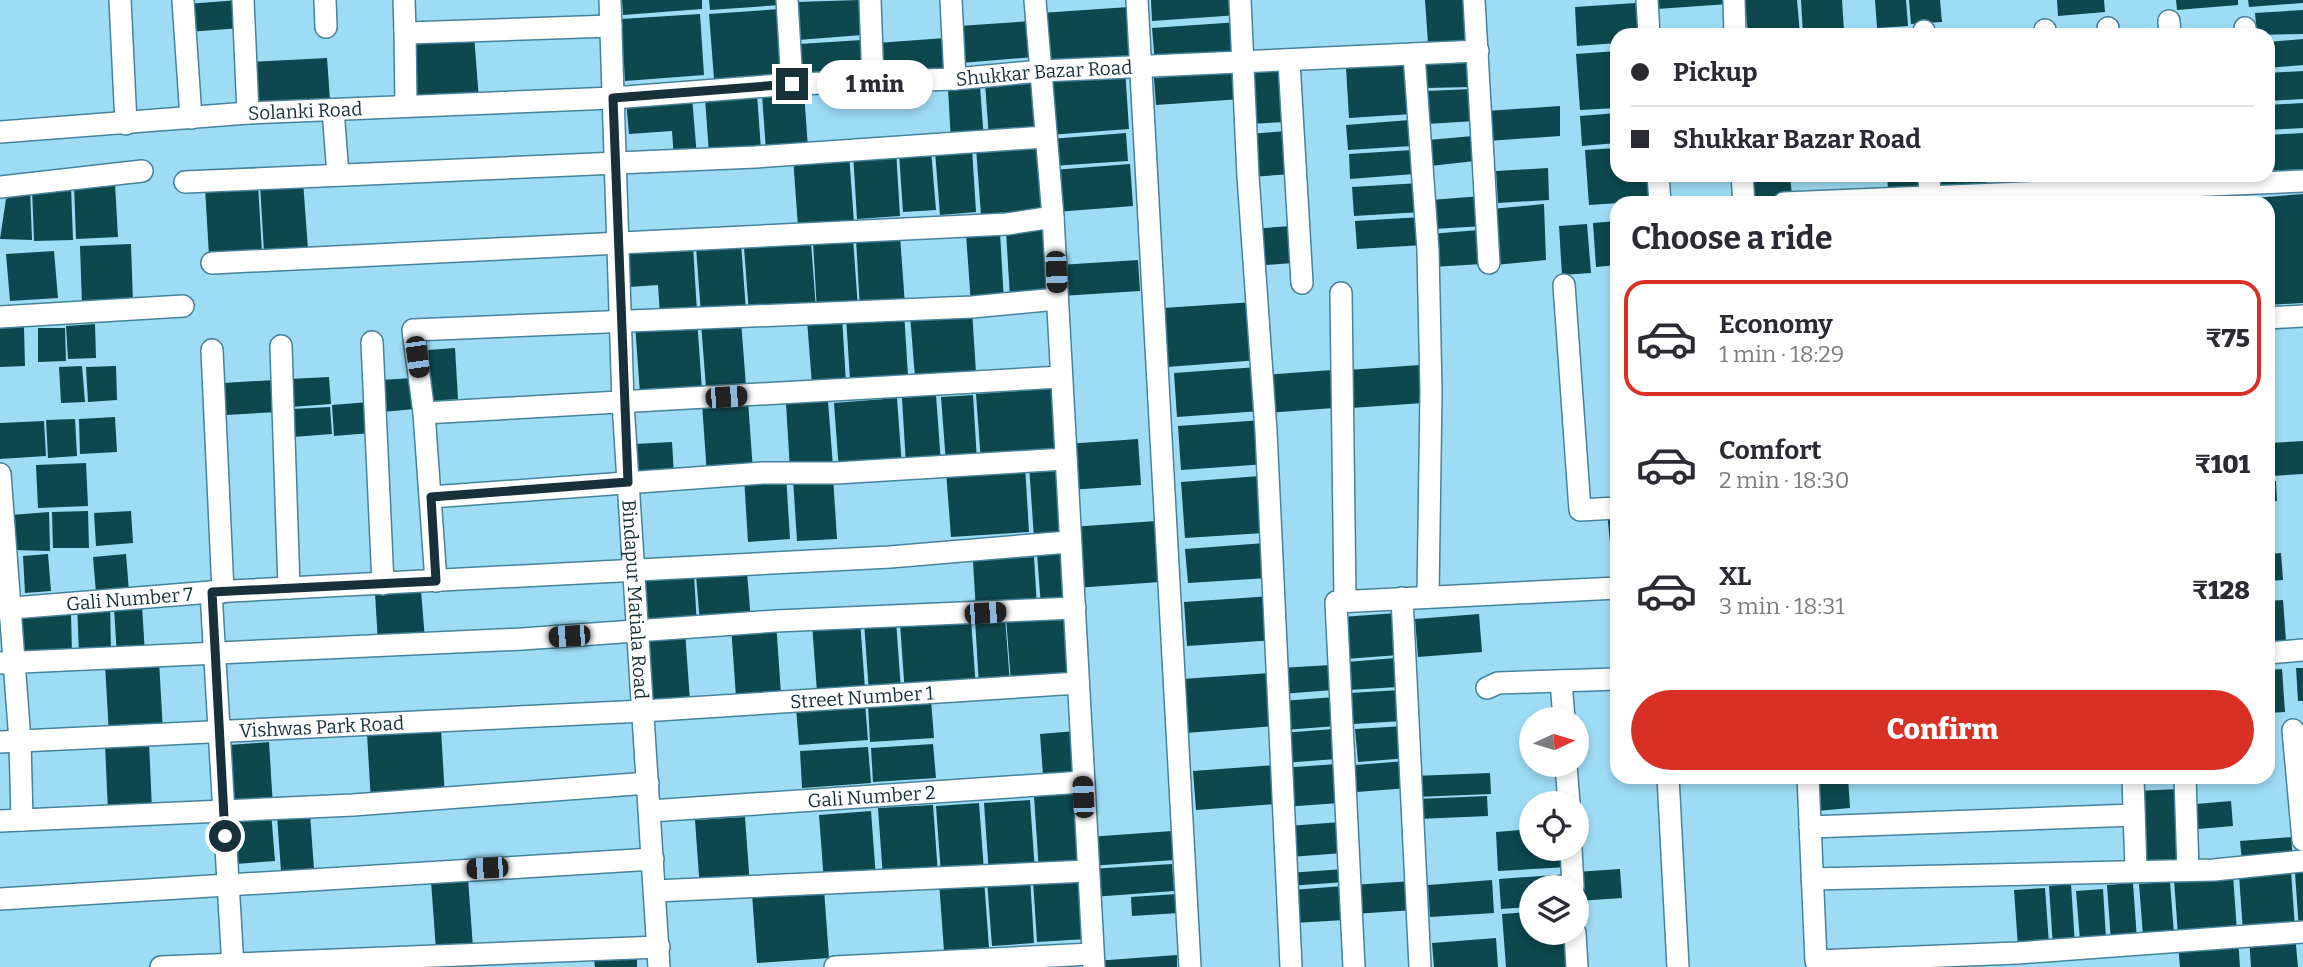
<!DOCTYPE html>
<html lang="en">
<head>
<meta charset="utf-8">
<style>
	body { margin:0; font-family:Bitter,serif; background:#f2f2f3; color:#2b2b33; height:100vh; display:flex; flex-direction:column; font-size:26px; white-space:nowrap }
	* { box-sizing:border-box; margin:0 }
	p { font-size:23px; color:#7c7c81 }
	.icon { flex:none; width:38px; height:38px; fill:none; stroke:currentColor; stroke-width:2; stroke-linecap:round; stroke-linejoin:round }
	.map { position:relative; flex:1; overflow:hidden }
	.panel { position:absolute; left:1610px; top:196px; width:665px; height:588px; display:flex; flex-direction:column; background:#fff; border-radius:21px; box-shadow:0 4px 10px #0003 }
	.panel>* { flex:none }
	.guide { position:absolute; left:1610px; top:28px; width:665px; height:154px; border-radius:21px; box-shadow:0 4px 10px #0003; display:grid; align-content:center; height:154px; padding:0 21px; background:#fff }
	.needle { width:46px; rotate:86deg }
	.controls { position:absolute; left:1519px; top:707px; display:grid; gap:14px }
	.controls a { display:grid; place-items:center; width:70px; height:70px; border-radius:50%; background:#fff; box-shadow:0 4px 10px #0003; font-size:35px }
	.end { position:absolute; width:32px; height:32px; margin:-16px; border:9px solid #17303a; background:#fff; box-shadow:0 0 0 4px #fff }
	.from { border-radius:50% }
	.bubble { position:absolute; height:49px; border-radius:24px; background:#fff; box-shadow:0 4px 10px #0003; font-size:23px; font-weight:800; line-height:49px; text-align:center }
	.car { position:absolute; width:21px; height:42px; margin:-21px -10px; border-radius:9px; box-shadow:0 0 5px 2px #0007; background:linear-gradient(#222 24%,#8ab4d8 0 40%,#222 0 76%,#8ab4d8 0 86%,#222 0) }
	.guide b { display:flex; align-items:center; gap:24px; height:66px; font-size:26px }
	.guide b+b { border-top:2px solid #e1e1e2 }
	.guide i { width:18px; height:18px; background:#2b2b33 }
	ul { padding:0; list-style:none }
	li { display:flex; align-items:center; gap:21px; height:116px; margin:0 14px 10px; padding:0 7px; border:4px solid transparent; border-radius:21px }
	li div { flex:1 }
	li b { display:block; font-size:26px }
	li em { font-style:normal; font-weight:800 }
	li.on { border-color:#d93025 }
	li>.icon { width:63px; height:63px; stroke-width:1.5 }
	h2 { padding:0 21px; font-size:32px; line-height:84px }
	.cta { display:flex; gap:14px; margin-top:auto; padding:14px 21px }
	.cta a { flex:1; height:80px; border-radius:42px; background:#d93025; color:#fff; font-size:28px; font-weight:800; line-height:80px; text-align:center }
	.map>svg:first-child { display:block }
	.building { fill:#0c484e }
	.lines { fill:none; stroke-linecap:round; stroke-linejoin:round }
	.minor-casing { stroke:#46829a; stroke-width:24 }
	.minor { stroke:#fff; stroke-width:21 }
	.route { stroke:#17303a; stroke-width:9 }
	.labels { text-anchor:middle; stroke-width:7; stroke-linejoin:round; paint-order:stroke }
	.street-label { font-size:19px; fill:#17303a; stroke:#b6e7fc }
</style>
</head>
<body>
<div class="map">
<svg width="2303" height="967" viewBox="0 0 2303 967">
	<rect width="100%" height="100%" fill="#9edcf6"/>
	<!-- building -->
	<g class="building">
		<path d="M239,0L241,28L188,32L187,4Z"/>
		<path d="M622,0H702V9L623,15Z"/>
		<path d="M709,0H779L780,5L710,10Z"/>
		<path d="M860,0L862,35L798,40L796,2Z"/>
		<path d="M1151,0H1238L1239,15L1152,21Z"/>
		<path d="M1425,0H1471L1474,40L1428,43Z"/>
		<path d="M1657,0H1727L1728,4L1657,9Z"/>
		<path d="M1745,0H1797L1800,35H1748Z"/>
		<path d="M1801,0H1842L1844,31L1803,34Z"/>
		<path d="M1875,0H1906L1908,26L1877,28Z"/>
		<path d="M1909,0H1940L1942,22L1911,24Z"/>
		<path d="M2057,0H2104L2105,12L2058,16Z"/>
		<path d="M2176,0H2238V5L2177,10Z"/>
		<path d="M2248,0H2303V3L2249,7Z"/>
		<path d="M1636,3L1638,35H1617V43L1577,46L1575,7Z"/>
		<path d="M1129,7L1133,59L1045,66L1041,13Z"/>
		<path d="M781,9L785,74L714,79L709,14Z"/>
		<path d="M2303,10V34L2257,35L2255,13Z"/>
		<path d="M700,14L704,75L625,81L621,19Z"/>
		<path d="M1031,21L1034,57L961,63L959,26Z"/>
		<path d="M1239,22L1242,57L1155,63L1152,28Z"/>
		<path d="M474,35L479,100L415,103L410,39Z"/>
		<path d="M945,38L947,70L879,75L877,43Z"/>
		<path d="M2303,39V65L2268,68V42Z"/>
		<path d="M862,40L865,73L802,77L799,44Z"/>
		<path d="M1617,51V108L1580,110L1576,54Z"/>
		<path d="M1472,53L1473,87L1425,88L1422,58Z"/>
		<path d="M327,58L330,100L252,104L250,62Z"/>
		<path d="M1408,63L1412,114L1349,118L1346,68Z"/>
		<path d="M1125,69L1129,129L1049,135L1044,75Z"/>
		<path d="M1283,70L1286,122L1249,124L1245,73Z"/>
		<path d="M2303,71V99L2268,101V73Z"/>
		<path d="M1240,72L1241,99L1156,105L1154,78Z"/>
		<path d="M1034,80L1038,135L989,138L985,83Z"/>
		<path d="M980,86L984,141L951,143L948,88Z"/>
		<path d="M1473,89L1475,121L1427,124L1426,91Z"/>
		<path d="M804,92L808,148L766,151L762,95Z"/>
		<path d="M757,94L761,150L709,154L705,98Z"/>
		<path d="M692,97L697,157L674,159L672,131L629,134L626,101Z"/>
		<path d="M2303,103V128L2268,130V105Z"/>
		<path d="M1560,106V136L1488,141L1486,111Z"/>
		<path d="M1617,113V143L1582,146L1580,116Z"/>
		<path d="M1410,120L1412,146L1348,150L1346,125Z"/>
		<path d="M1288,131L1291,174L1251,177L1248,134Z"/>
		<path d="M1126,133L1128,161L1052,166L1050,139Z"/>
		<path d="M2303,133V169L2268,171V135Z"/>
		<path d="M1473,136L1475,161L1430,166L1428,140Z"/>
		<path d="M1041,143L1045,211L981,215L976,148Z"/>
		<path d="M972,148L976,212L940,215L935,151Z"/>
		<path d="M1617,148V175H1647L1649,201L1589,205L1585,150Z"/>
		<path d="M896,150L900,216L857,219L853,153Z"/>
		<path d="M931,150L936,210L903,212L899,153Z"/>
		<path d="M1412,150L1414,174L1350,179L1349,154Z"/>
		<path d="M849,153L854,223L798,227L793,157Z"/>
		<path d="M1130,164L1133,206L1056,212L1053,170Z"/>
		<path d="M1548,168L1549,200L1498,203L1496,171Z"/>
		<path d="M1753,175H1790L1792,195L1755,197Z"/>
		<path d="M1887,175H1920L1921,186L1888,189Z"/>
		<path d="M1932,175H1987V184L1933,188Z"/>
		<path d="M303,181L308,249L264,252L260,184Z"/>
		<path d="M115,183L118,237L76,239L74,184Z"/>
		<path d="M1420,183L1422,212L1354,216L1352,187Z"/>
		<path d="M258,184L262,253L209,256L205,187Z"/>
		<path d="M71,187L73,240L34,241L32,188Z"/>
		<path d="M30,188L32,240L0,239L6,199Z"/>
		<path d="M2303,194V303L2268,305V203L2216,201Z"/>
		<path d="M1482,196L1484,226L1433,229L1431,200Z"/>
		<path d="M1544,204L1546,260L1495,265L1491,209Z"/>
		<path d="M1422,217L1424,245L1357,249L1355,221Z"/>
		<path d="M1617,221V265L1596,267L1593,223Z"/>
		<path d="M1587,224L1591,273L1562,275L1559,226Z"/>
		<path d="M1291,226L1293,263L1254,266L1251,229Z"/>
		<path d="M1050,228L1054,295L1010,298L1006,231Z"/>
		<path d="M1479,230L1482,264L1432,267L1430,234Z"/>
		<path d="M1000,232L1004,302L971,304L966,234Z"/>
		<path d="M900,236L905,305L860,309L856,239Z"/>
		<path d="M853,239L858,308L817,311L813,242Z"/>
		<path d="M811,242L816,309L749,314L744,247Z"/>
		<path d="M741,243L746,311L701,314L696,247Z"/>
		<path d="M131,244L133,303L82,305L80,246Z"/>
		<path d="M693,246L697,312L660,315L658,285L629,287L626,250Z"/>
		<path d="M54,251L58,298L10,301L6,254Z"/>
		<path d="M1138,260L1140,291L1061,296L1059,265Z"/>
		<path d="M1254,302L1259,360L1167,367L1163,308Z"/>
		<path d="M972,310L976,373L915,378L910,315Z"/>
		<path d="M904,312L908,376L850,380L846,316Z"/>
		<path d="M842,317L846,383L812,385L807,320Z"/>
		<path d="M697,319L702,390L640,394L635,324Z"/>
		<path d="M741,321L746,386L706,388L701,323Z"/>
		<path d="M95,324L96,358L68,359L66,326Z"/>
		<path d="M24,327L25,366L0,367V328Z"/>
		<path d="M38,328H65L66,361L38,362Z"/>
		<path d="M455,348L458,399L431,401L428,350Z"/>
		<path d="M1420,365L1423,403L1351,408L1348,370Z"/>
		<path d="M82,366L85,402L61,403L59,367Z"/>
		<path d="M116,366L117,400L88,402L86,367Z"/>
		<path d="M1258,367L1261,411L1177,417L1174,373Z"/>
		<path d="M1332,370L1334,408L1266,413L1263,375Z"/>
		<path d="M329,377L331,404L291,407L289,379Z"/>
		<path d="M413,378L415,409L382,412L380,380Z"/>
		<path d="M275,380L277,412L226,415L223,383Z"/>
		<path d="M1060,388L1065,456L981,462L976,394Z"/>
		<path d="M936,395L941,463L906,465L902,398Z"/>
		<path d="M973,395L977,461L946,463L941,397Z"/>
		<path d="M897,398L902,467L839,471L834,403Z"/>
		<path d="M748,401L753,471L707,475L702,404Z"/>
		<path d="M828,401L833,467L790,470L786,404Z"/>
		<path d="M369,402L371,433L334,436L332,405Z"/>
		<path d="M330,407L332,434L293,437L292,409Z"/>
		<path d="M115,417L117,452L80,454L79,419Z"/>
		<path d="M75,419L77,456L48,458L46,420Z"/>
		<path d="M1263,420L1267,464L1181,470L1178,426Z"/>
		<path d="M44,421L46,456L0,459V423Z"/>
		<path d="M1138,439L1141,485L1069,490L1066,444Z"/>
		<path d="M2303,441V474L2271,476L2269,443Z"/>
		<path d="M672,442L674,475L637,478L635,444Z"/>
		<path d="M86,463L88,506L38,508L36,465Z"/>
		<path d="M1062,463L1067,535L1034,538L1029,465Z"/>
		<path d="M1025,465L1029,532L951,537L946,471Z"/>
		<path d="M786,474L790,539L748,542L744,477Z"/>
		<path d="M833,476L837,539L797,541L793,479Z"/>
		<path d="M1260,476L1264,533L1185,538L1181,482Z"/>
		<path d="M2268,481H2276L2277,501L2268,502Z"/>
		<path d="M1617,510V585H1614L1607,511Z"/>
		<path d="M88,511L89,548H53L52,512Z"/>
		<path d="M131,511L133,543L96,546L94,513Z"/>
		<path d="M49,512L50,551L13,550L11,515Z"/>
		<path d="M1156,521L1160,582L1075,588L1071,527Z"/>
		<path d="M1265,543L1268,578L1188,583L1185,549Z"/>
		<path d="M1066,551L1070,605L1041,607L1037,553Z"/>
		<path d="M2281,553L2283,580L2268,581V554Z"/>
		<path d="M48,554L51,591L25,593L23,556Z"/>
		<path d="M126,554L129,591L96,593L93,557Z"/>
		<path d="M1034,557L1037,607L976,612L973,561Z"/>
		<path d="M747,572L751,621L700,624L696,575Z"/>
		<path d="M694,574L697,626L641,630L638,578Z"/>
		<path d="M421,590L425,640L378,643L375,593Z"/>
		<path d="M1272,596L1275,640L1187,646L1184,602Z"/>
		<path d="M2283,600L2286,641L2268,642V601Z"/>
		<path d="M110,602L111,653L79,654L77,603Z"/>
		<path d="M142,606L145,654L117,656L114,608Z"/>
		<path d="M71,612L72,655L18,657L16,614Z"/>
		<path d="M1072,613L1077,678L1011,682L1006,618Z"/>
		<path d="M1396,613L1399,655L1345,659L1342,617Z"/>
		<path d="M1479,614L1482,652L1418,657L1415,619Z"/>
		<path d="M1005,617L1010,684L979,686L975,619Z"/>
		<path d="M971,619L976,689L905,694L900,624Z"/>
		<path d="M860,620L865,689L817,692L812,624Z"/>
		<path d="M896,620L901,691L869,693L864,622Z"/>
		<path d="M776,622L781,694L736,697L731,626Z"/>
		<path d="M685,631L690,701L646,704L641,634Z"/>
		<path d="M1396,658L1398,687L1348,690L1346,662Z"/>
		<path d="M159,661L163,732L109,735L105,664Z"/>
		<path d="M1331,665L1333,690L1281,694L1280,668Z"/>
		<path d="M2296,668H2303V701H2298Z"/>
		<path d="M2282,669L2285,712L2268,713V670Z"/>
		<path d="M1270,673L1274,726L1186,733L1182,679Z"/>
		<path d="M1400,690L1402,721L1353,724L1350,693Z"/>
		<path d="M1335,697L1337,726L1284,730L1282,701Z"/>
		<path d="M931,700L934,738L870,742L868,704Z"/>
		<path d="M865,703L868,740L799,745L796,708Z"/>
		<path d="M1405,726L1408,758L1358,762L1355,729Z"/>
		<path d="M441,729L445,798L371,802L367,734Z"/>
		<path d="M1334,729L1336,759L1283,763L1281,733Z"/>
		<path d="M1076,731L1079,773L1043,775L1040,734Z"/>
		<path d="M149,742L152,810L108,812L105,744Z"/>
		<path d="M269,742L273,807L234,810L229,745Z"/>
		<path d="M933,744L936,778L873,782L871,748Z"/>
		<path d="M868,747L871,783L802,788L800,751Z"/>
		<path d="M1406,761L1408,788L1357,792L1355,765Z"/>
		<path d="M1337,764L1340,803L1283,807L1281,768Z"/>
		<path d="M1275,765L1277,804L1196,810L1193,771Z"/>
		<path d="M1490,773L1491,794L1415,797L1414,776Z"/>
		<path d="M1815,777H1848L1850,808L1817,811Z"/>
		<path d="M2178,789L2183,860L2141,863L2136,791Z"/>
		<path d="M1077,793L1082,868L1039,871L1034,796Z"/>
		<path d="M1487,796L1488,816L1418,819L1417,799Z"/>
		<path d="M1030,800L1035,872L989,875L984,803Z"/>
		<path d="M2231,801L2233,826L2198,829L2196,804Z"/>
		<path d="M979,803L984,871L941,874L936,806Z"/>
		<path d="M933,805L938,874L883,878L878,808Z"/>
		<path d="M271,811L275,861L235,864L231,814Z"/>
		<path d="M871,811L876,878L824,882L819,815Z"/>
		<path d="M310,814L314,869L281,871L277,816Z"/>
		<path d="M745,817L750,886L700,890L695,820Z"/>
		<path d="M1341,822L1343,853L1290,857L1288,826Z"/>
		<path d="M1531,829V849H1567L1568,867L1498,871L1496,832Z"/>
		<path d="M1172,831L1174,860L1090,866L1088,837Z"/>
		<path d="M2291,837L2293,859L2242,862L2240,841Z"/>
		<path d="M1172,864L1174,891L1092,897L1090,869Z"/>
		<path d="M1344,869L1345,882L1289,886L1288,873Z"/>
		<path d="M1620,869L1622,898L1578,901L1576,872Z"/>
		<path d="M2291,871L2295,928L2243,932L2239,875Z"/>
		<path d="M2303,872V930H2299L2295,873Z"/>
		<path d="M1569,874L1570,887H1531V907L1501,909L1499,879Z"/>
		<path d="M2233,875L2237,931L2178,935L2174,879Z"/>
		<path d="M1083,876L1087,939L1037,942L1033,880Z"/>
		<path d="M1030,877L1034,943L992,946L987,880Z"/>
		<path d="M468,878L473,948L436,950L431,881Z"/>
		<path d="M984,879L989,948L944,951L939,882Z"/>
		<path d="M1492,880L1494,913L1430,917L1428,885Z"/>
		<path d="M1412,881L1414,910L1354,914L1352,885Z"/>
		<path d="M2170,882L2174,934L2143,936L2139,884Z"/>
		<path d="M2133,883L2137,940L2111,942L2107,885Z"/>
		<path d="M2071,884L2075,945L2053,947L2049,886Z"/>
		<path d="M1343,886L1345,920L1294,923L1292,890Z"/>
		<path d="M2045,888L2049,944L2018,947L2014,890Z"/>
		<path d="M824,889L829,958L757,963L752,894Z"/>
		<path d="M2103,889L2106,938L2080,940L2076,891Z"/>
		<path d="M1177,894L1179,913L1132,916L1131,897Z"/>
		<path d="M1531,912V933H1571L1574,967H1506L1502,914Z"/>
		<path d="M2295,935L2298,967H2251L2249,938Z"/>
		<path d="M1496,938L1498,967H1434L1432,943Z"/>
		<path d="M2238,938L2240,967H2180L2178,943Z"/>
		<path d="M1177,955V967H1096L1095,961Z"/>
		<path d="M637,957V967H595L594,960Z"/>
	</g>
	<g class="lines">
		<!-- minor casing -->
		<g class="minor-casing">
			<g id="minor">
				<path d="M120,0L126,124"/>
				<path d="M183,0L191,118"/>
				<path d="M243,0L248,113"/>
				<path d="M325,0L326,27"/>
				<path d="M404,0L405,31L409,33L611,26"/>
				<path id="s1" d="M610,0L623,403L659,967"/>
				<path d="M787,0L792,84"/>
				<path d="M870,0L873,81"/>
				<path d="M951,0L955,79"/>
				<path d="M1035,0L1053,217L1094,967"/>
				<path d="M1137,0L1190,967"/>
				<path d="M1240,0L1248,176L1266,431L1291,967"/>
				<path d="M1474,0L1489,263"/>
				<path d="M1647,0L1649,35"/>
				<path d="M1734,0L1735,35"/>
				<path d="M2169,21L2170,35"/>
				<path d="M2108,28V35"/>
				<path d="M2245,28L2246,35"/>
				<path d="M2045,30V35"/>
				<path d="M405,31L406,106"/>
				<path d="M1924,31V35"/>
				<path d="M1414,54L1428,250L1431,391L1428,597"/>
				<path d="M1289,62L1302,283"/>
				<path d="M333,110L338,175"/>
				<path id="s2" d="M0,132L248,113L613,98L792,84L955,79L1041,71L1478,51"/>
				<path d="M1658,175L1660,203"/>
				<path d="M1742,175L1744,203"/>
				<path d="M1929,175L1930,196"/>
				<path d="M185,182L755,157L1044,137"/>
				<path d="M0,187L142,171"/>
				<path d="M1784,203L2303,181"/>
				<path d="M212,263L1007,224L1053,217"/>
				<path d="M1564,285L1580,510L1617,508"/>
				<path d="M1341,293L1345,600"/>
				<path d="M0,317L183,306"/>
				<path d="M2268,318L2303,316"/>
				<path d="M372,342L383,584"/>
				<path d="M281,346L289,588"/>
				<path d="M212,350L223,592"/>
				<path d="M424,413L1061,377"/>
				<path d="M0,474L20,741L22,820"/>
				<path d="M431,497L763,473H836L1065,459"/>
				<path d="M436,581L424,413L413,330L972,307L1057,299"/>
				<path d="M211,592L233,967"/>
				<path d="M1402,598L1420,967"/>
				<path id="s3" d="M0,609L211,592L890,557L1068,542"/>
				<path d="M2268,653L2303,650"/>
				<path d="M0,663L522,639L776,621L1075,608"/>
				<path d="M1561,681L1564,719"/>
				<path d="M1487,688L1498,683L1617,679"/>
				<path d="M2293,730L2303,840"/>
				<path id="s4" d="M0,742L643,711L1078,683"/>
				<path d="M1566,765L1569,803"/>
				<path d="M1668,777L1678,967"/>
				<path d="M1808,777L1816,961L2017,953L2303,932"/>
				<path d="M2133,777L2136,871"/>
				<path d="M2185,777L2188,870"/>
				<path id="s5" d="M650,811L1083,782"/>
				<path d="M0,821L353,805L648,783"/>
				<path d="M1810,827L2134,815"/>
				<path d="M1571,849L1573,887"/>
				<path d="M1812,879L2214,870L2303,861"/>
				<path d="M655,891L1087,871"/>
				<path d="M0,899L653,859"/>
				<path d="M1575,933L1577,967"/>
				<path d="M161,967L659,947"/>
				<path d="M835,967L1092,954"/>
				<path d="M1354,967L1336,602L1617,588"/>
			</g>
		</g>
		<!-- minor -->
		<use href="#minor" class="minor"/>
	</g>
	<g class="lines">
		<!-- route -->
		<path class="route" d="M225,836L212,592L436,581L431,497L628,482L613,98L792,84"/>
	</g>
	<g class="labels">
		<!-- street labels -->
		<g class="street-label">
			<text dy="7" stroke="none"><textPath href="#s2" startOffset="1046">Shukkar Bazar Road</textPath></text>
			<text dy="7" stroke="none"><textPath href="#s2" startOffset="306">Solanki Road</textPath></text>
			<text dy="7" stroke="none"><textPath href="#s3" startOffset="130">Gali Number 7</textPath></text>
			<text dy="7" stroke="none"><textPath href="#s1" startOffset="600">Bindapur Matiala Road</textPath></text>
			<text dy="7" stroke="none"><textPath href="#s4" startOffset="863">Street Number 1</textPath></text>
			<text dy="7" stroke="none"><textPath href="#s4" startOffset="322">Vishwas Park Road</textPath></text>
			<text dy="7" stroke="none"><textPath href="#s5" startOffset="222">Gali Number 2</textPath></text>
		</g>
	</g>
</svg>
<div class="controls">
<a><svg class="needle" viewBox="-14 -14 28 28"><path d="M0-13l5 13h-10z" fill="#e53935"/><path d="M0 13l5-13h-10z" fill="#7c7c81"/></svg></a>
<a><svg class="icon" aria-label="locate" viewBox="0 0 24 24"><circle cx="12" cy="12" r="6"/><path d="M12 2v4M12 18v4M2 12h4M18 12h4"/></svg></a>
<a><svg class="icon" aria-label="layers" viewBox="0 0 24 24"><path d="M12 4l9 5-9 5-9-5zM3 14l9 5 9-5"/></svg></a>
</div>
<i class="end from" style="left:225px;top:836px"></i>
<i class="end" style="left:792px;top:84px"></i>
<div class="bubble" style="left:817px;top:60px;width:116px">1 min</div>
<i class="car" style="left:1056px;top:272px;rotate:177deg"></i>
<i class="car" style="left:417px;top:357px;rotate:172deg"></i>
<i class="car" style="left:726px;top:397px;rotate:86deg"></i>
<i class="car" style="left:985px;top:613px;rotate:86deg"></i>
<i class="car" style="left:569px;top:636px;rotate:266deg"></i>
<i class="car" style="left:1083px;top:797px;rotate:357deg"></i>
<i class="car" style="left:487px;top:868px;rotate:267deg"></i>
<div class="guide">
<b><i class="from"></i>Pickup</b>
<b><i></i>Shukkar Bazar Road</b>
</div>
<section class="panel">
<h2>Choose a ride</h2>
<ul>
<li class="on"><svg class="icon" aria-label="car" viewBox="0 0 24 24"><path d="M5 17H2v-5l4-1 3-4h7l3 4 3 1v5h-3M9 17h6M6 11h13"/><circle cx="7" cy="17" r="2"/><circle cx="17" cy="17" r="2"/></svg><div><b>Economy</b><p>1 min · 18:29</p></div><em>₹75</em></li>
<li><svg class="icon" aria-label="car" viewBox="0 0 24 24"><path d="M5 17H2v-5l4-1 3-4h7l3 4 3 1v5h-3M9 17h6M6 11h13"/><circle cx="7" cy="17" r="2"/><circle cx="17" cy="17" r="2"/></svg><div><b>Comfort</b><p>2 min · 18:30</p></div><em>₹101</em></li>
<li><svg class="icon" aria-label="car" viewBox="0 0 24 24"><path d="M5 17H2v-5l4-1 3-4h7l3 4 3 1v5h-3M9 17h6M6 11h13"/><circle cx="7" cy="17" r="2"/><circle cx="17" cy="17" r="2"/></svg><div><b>XL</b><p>3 min · 18:31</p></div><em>₹128</em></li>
</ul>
<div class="cta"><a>Confirm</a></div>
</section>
</div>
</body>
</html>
